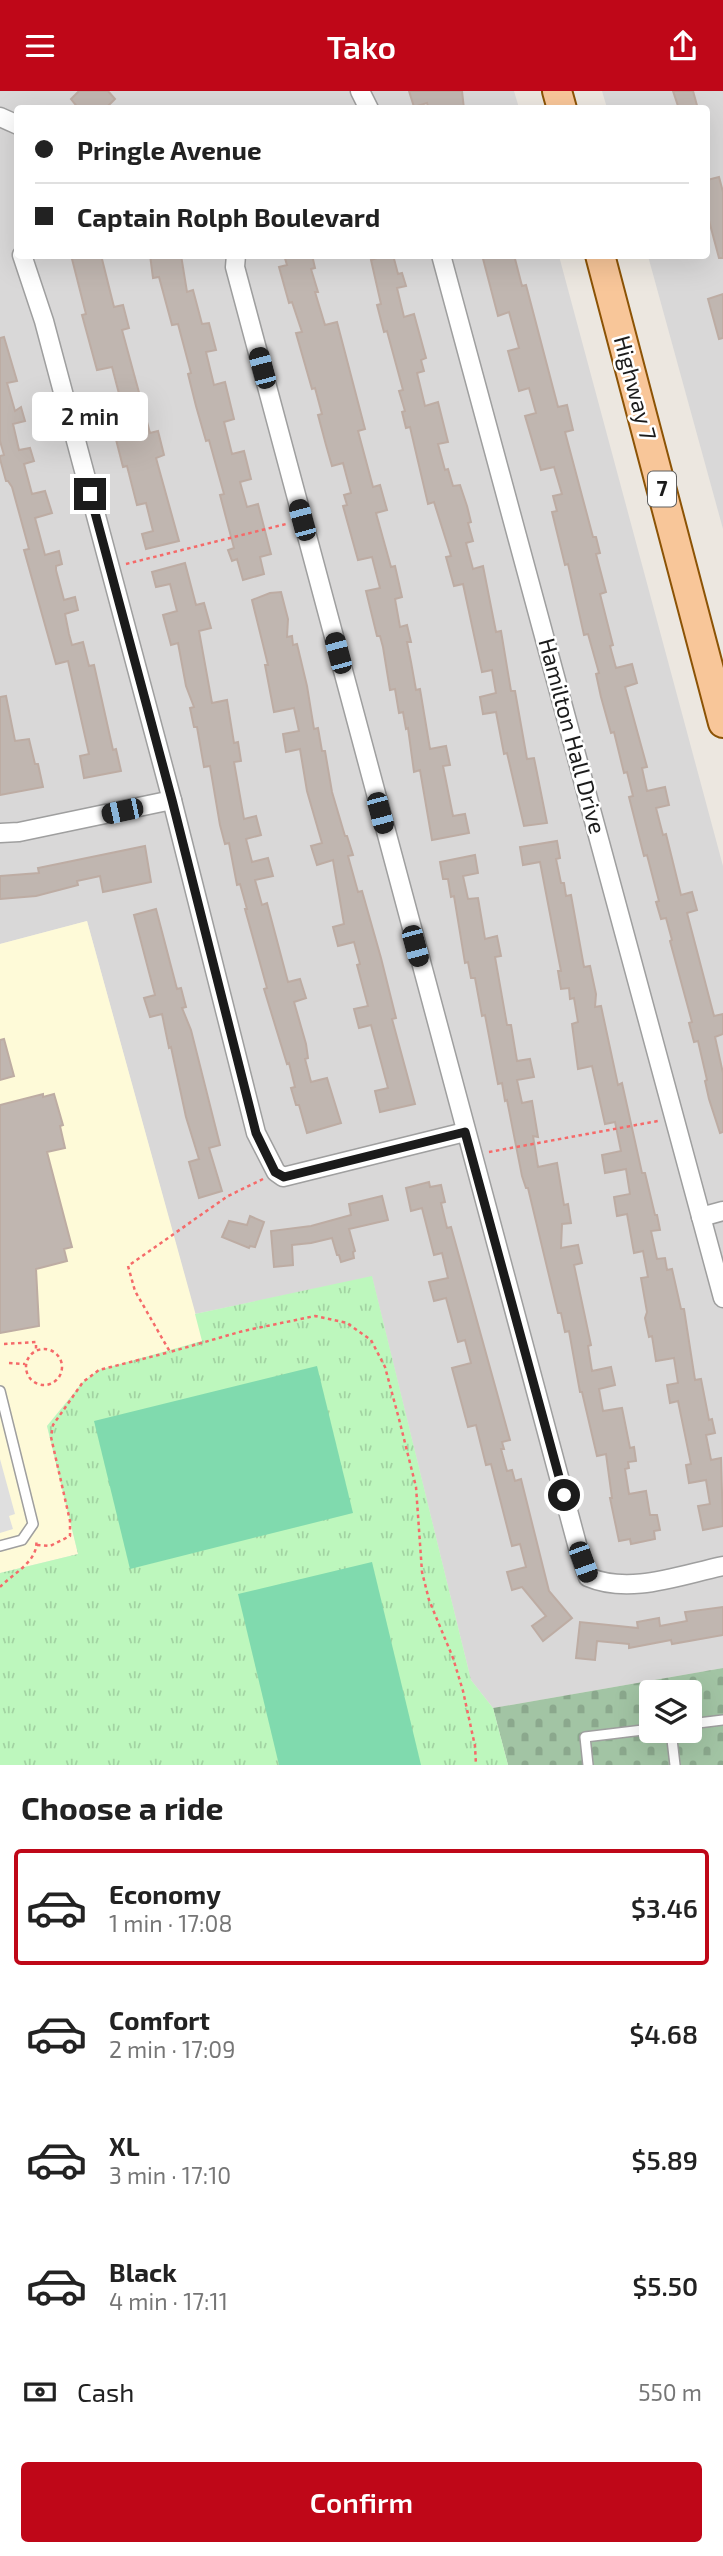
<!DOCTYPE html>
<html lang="en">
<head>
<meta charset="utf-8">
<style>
	body { margin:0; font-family:"Exo 2",sans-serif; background:#f6f6f6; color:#222; height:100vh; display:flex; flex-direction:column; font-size:26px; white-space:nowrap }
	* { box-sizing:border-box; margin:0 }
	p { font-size:23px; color:#767676 }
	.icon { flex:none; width:38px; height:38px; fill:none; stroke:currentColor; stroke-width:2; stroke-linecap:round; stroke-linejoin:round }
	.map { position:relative; height:1674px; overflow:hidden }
	.details { display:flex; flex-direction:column; background:#fff; flex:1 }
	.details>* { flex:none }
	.hud { position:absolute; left:14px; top:14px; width:696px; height:154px; border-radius:7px; box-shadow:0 7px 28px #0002; display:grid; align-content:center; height:154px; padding:0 21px; background:#fff }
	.buttons { position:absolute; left:639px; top:1589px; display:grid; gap:14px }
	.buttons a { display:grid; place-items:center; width:63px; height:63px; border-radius:7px; background:#fff; box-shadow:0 7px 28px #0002; font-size:35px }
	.end { position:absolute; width:32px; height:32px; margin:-16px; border:9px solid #1b1b1b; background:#fff; box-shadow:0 0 0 4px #fff }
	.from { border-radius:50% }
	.bubble { position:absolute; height:49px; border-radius:7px; background:#fff; box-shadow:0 7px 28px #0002; font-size:23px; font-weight:600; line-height:49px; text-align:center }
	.car { position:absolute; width:21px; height:42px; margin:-21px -10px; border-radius:9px; box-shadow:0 0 5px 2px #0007; background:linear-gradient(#222 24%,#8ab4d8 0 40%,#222 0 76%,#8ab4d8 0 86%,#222 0) }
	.hud b { display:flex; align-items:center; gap:24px; height:66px; font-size:26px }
	.hud b+b { border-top:2px solid #e0e0e0 }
	.hud i { width:18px; height:18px; background:#222 }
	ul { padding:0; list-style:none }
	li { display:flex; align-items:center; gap:21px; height:116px; margin:0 14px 10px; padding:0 7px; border:4px solid transparent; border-radius:7px }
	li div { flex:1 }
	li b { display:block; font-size:26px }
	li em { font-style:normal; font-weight:600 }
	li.current { border-color:#bf0718 }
	li>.icon { width:63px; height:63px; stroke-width:1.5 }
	h2 { padding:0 21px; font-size:32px; line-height:84px }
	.pay { display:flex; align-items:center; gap:18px; height:77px; padding:0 21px; font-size:26px }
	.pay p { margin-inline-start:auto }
	.action { display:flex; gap:14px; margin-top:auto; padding:14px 21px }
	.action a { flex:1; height:80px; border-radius:7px; background:#bf0718; color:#fff; font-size:28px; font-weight:600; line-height:80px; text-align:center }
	header { display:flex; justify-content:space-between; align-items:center; height:91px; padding:0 21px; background:#bf0718; color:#fff; font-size:32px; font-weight:600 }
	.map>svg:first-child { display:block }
	.residential { fill:#d9d8d8 }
	.education { fill:#fefad8 }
	.cemetery { fill:url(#cemetery-stones); fill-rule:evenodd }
	.park { fill:url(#park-tufts) }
	.pitch { fill:#80daae }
	.parking { fill:#dfdfdf }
	.building { fill:#c0b6b0; stroke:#bdaca3; stroke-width:2 }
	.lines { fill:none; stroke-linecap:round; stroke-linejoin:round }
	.lane-casing { stroke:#9f9f9f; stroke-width:12 }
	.street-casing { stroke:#9f9f9f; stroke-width:21 }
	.primary-casing { stroke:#8c5305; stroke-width:32 }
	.path { stroke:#f56a69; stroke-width:2.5; stroke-dasharray:3.5 3.5; stroke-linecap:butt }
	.lane { stroke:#fff; stroke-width:9 }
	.street { stroke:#fff; stroke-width:18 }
	.primary { stroke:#f8c699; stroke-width:28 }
	.route { stroke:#1b1b1b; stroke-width:9 }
	.labels { text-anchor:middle; stroke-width:5; stroke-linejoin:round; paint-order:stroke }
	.shield { fill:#fff; stroke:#5f5f5f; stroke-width:2 }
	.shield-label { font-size:21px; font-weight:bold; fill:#1b1b1b }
	.street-label { font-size:23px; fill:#1b1b1b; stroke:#fff }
</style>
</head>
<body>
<header><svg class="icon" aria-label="menu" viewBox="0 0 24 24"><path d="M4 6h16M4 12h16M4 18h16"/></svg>Tako<svg class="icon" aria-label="share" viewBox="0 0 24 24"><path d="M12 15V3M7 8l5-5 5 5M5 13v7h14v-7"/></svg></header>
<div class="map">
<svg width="723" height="1674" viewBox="0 0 723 1674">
	<defs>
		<pattern id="cemetery-stones" width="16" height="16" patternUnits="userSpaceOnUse" patternTransform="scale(1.75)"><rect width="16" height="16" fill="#a2c4a4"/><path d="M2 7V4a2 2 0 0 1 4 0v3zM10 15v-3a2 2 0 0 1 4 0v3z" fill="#8ba88d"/></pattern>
		<pattern id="park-tufts" width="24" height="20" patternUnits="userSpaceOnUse" patternTransform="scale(1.75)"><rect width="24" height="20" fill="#bdf7bd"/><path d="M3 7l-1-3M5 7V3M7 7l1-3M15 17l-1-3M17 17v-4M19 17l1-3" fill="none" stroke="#a2d3a2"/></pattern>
	</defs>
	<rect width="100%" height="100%" fill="#ece7e0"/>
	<!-- residential -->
	<g class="residential">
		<path d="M0,0H514L519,17L18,18V164L559,165L723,775V1577L493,1617L471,1589L372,1186L195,1223L87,830L0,853Z"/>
		<path d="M602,0H723V438L648,165L707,164V18L607,17Z"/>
	</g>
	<!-- education -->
	<path class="education" d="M87,830L203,1250L99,1279L83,1291L47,1335L78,1463L0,1482V853Z"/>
	<!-- cemetery -->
	<path class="cemetery" d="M723,1577V1674H508L493,1617ZM651,1601H690V1640H651Z"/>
	<!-- park -->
	<path class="park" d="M372,1185L471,1589L493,1617L508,1674H0V1482L78,1463L47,1335L83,1291L99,1279L202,1250L195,1223Z"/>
	<!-- pitch -->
	<g class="pitch">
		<path d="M317,1275L353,1422L130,1478L94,1330Z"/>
		<path d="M372,1471L421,1674H279L238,1503Z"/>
	</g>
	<!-- parking -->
	<path class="parking" d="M0,1368L15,1423L9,1425L13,1438L0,1442Z"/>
	<!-- building -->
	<g class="building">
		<path d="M79,0H108L115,8L105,18H79L71,8Z"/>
		<path d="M409,0H462L464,18H429L427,12L414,16Z"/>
		<path d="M673,0H693L698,18H679Z"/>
		<path d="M719,86L723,101V167H719L707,122V89Z"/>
		<path d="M71,164H101L114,216L123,214L129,237L122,239L150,342L158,340L164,364L156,367L179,450L146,458L142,443L153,440L146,412L137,414L127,375L123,376L109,321L123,318L112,276L97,279L82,224L86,223Z"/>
		<path d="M150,164H181L187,201L193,199L202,233L209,232L216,259L206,261L214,294L225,291L234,328L224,331L232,363L244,360L251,388L240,391L247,416L258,413L271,463L260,466L264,483L243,489L237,468L232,470L228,459L234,457L220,404L224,403L209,349L206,350L196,315L188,283L191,282L178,233L172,234L159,186L153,187Z"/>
		<path d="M284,164H312L315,177L311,178L318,201H315L325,234L337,231L365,338L358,340L373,396L380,394L387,419L376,422L391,476L395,475L402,506L395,508L400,536L407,534L411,551H407L411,571L416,599L420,598L430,658L446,655L450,674L443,675L453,725L465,723L469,742L432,749L420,679L414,681L408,637L406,638L403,621L399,622L395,598L390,599L383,556L380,545H377L366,500L380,497L372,466L358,469L343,415L347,414L344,404L351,402L343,372L332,375L326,354L318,324L322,323L315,297L312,298L296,242L302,241L292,211L289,212L279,176L287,174Z"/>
		<path d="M386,164H393L398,183L402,182L406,195L397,197L404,226L414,223L426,267L421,269L424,280L417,282L425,315L438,311L448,351L438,353L445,379L448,378L453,395L460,394L467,415L471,431L468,432L473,450L466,452L473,478L483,475L496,541L501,540L511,600H515L527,668L534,667L547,732L524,735L507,662L504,663L496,621L483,623L480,606L496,602L492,579L482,581L463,493L454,495L446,466L451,465L434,411L428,413L410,336L406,337L402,321L405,320L399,300L403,299L387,240L384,241L377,214L381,213L371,169Z"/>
		<path d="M482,164H514L522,195L526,194L558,316L567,314L573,339L565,341L593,446H596L600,462L596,463L606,501L600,503L613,554L610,555L616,577L632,573L637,592L625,596L647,676L642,677L647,700L665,696L669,714L656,717L663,744L666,743L681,804L692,801L697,819L687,822L714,925L723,923V943L715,946L723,982V1041L720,1042L709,1008L705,990L707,989L698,950L694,951L689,932L692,931L670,850L672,849L666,827L661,828L656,811L659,810L647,764L644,765L629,706L633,705L627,681L624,682L614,641L611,642L601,606L596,583L599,582L588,543L584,544L568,473L565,474L552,421L557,420L553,405L562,403L554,376L541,379L525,325L536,322L529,297L519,300L508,260L519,257L509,221L498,225Z"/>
		<path d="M723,203V247L719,248L708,208Z"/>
		<path d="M4,246L17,290L7,292L15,320L21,316L25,330L13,333L19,359L30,357L34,370L24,373L32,403L45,400L52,422L35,427L45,464L59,460L62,473L56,475V479L64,509L75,506L78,519L65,523L69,543L72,554L83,551L89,575L94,574L113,659L116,658L121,680L84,687L80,665L89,663L68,570L56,573L24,459L29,458L26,447L12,396L8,390H6L0,368V365L4,364L0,350V247Z"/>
		<path d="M185,472L196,514L204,512L211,537L199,540L212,612L227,609L234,652L238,651L241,670L234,671L244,728L256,725L261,744L246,748L252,771L268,767L273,785L255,789L262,814L267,812L288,891L300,888L306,907L294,911L306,953L308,967L305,968L311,991L327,987L341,1032L307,1042L299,1014H296L291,997L295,996L289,972L287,973L264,898L267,897L245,818H247L240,793L237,794L229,752L225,753L220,734L210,675L204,676L197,636H194L190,617L194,616L186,595L178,552L171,554L163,524L177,520L170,493L156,496L152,481Z"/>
		<path d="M281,501L288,528L287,546L292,545L293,554L297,553L307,595L314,638L318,637L322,660H325L332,701L345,745H347L353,764L348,765L358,801L362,800L381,867L396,927L392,928L415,1013L380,1021L375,1000L388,997L371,934L359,937L354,918L368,915L357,874L360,873L354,851L338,855L333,836L344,833L333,769L317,774L311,755L322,752L307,700L300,658L286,661L283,643L299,640L294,617L274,621L265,574H268L252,509L270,502Z"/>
		<path d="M6,605L15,650L29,648L35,673H38L43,696L0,704V606Z"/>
		<path d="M557,750L560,767L556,768L561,792H564L566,805L571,804L584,876L590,875L596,903L595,916L601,915L618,994L622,992L642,1082H645L655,1124H657L660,1139L651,1140L657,1168L665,1167L667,1179L672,1178L681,1218H684L695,1289L701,1288L709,1329L712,1328L715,1342L706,1344L711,1369L721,1367L723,1435L703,1439L698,1415L710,1413L706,1389L689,1392L686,1374L691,1373L678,1310L670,1312L667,1294L678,1292L674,1267L656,1270L652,1245L649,1246L645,1227L647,1221L641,1187L648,1186L643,1160L634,1162L627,1123L617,1125L614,1106L630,1103L626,1078L605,1082L602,1064L621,1060L615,1031L605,1033L592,975L578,978L572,933L578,931L574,907L570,908L569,897L561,898L558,880H561L540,771L523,774L520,756Z"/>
		<path d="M145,755L151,791L103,801L100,785L77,790L78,794L36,805L0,808V785L39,782L38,777Z"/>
		<path d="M475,764L478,782L463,785L468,808L478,807L485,848L497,845L501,865L495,866L507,934H511L517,970L530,968L534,986L517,989L522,1012L532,1010L538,1046L533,1045L538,1076L557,1072L564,1114L568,1113L571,1132L562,1133L561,1157L578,1154L582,1172L574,1174L591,1254L588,1255L592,1280L611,1276L615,1294L599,1298L603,1320L622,1317L630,1357L634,1356L636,1370L628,1371L629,1377L625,1378L629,1403L646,1400L650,1424H657L660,1439L654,1440L655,1448L631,1453L630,1448L619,1450L610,1407H612L606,1363L597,1365L582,1301H580L569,1240L565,1241L561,1222H558L528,1097H526L522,1085L507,1009L505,1010L502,992L498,993L485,924L482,925L475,887H471L468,871L465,872L454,805L451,806L448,788H443L440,771Z"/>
		<path d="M156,818L177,898L181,897L186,916L182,917L191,939L220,1054L209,1057L222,1100L199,1107L189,1071L199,1068L186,1026L171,956L169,957L162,923L150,926L144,907L155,904L134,824Z"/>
		<path d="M4,948L14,985L0,989V949Z"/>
		<path d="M43,1003V1006L54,1003L63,1034L60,1035L65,1057L47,1061L72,1156L64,1158L67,1170L36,1178L39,1235L0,1242V1014Z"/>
		<path d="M429,1091L430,1096L441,1094L445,1111L441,1112L447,1137L451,1136L510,1349L502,1351L504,1358H501L507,1380L512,1379L515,1390L521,1388L549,1500L572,1527L543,1550L532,1535L546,1525L522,1496L512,1499L507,1481L526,1476L520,1453L512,1455L491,1373L486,1374L476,1334L468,1336L452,1277L471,1272L465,1249L458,1251L446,1207L434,1210L429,1191L448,1187L442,1162L434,1164L422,1117L411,1120L406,1097Z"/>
		<path d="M382,1105L388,1129L349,1138L355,1160L353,1161L354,1167L341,1171L339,1164H337L332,1147L311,1152L292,1154L293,1174L274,1176L271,1140L311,1135L351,1124L349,1113Z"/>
		<path d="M250,1125L264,1131L255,1156L250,1155L249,1157L222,1146L229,1130L247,1134Z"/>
		<path d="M723,1516V1544L672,1553L671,1549L629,1557V1553L597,1550L595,1569L576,1567L580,1531L638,1537L637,1531L659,1527L660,1535L687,1530L685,1521Z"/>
	</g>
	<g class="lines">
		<!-- lane casing -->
		<g class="lane-casing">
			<g id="lane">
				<path d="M0,1300L33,1433L22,1449L0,1455"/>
				<path d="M690,1633L723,1629"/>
				<path d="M671,1640L675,1674"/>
				<path d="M588,1674L585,1646L651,1638"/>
			</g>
		</g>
		<!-- street casing -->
		<g class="street-casing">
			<g id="street">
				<path d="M360,0L369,18"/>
				<path d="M0,26L18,34"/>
				<path d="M22,164L44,230L172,709L256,1042L276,1081L283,1086L465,1041"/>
				<path d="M236,164L235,176L578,1457L588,1486C630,1504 680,1484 723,1475"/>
				<path d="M441,164L723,1207"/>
				<path d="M0,742L19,741L172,709"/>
				<path d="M701,1126L723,1120"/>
			</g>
		</g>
		<!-- primary casing -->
		<g class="primary-casing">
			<g id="primary">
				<path d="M557,0L562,18"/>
				<path d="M600,164L723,632"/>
			</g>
		</g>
		<!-- path -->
		<g class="path">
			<path d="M126,473L286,433"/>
			<path d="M489,1061L658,1030"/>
			<path d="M263,1088L228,1105L128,1175L135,1200L170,1261L243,1240L315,1225L347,1232L371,1249L385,1276L399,1328L416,1396L422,1481L429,1509L453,1567L463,1600L475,1655L476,1674"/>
			<path d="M4,1253L36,1251V1258"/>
			<circle cx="44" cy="1276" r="18"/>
			<path d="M9,1272L25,1273"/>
			<path d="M37,1454L50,1455L70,1445V1430L51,1346L53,1334L83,1291L99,1279L170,1261"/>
			<path d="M0,1496C12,1483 40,1470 36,1448"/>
		</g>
		<!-- lane -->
		<use href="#lane" class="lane"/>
		<!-- street -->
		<use href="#street" class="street"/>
		<!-- primary -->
		<use href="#primary" class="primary"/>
	</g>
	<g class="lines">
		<!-- route -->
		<path class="route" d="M90,403L172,709L256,1042L275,1081L284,1086L465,1041L564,1404"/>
	</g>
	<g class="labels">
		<!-- shield labels -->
		<rect class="shield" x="648" y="380.5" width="28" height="35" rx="5"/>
		<g class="shield-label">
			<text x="662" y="405">7</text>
		</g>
		<!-- street labels -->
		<g class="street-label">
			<text transform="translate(635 297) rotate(75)" y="8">Highway 7</text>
			<text transform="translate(572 645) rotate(75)" y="8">Hamilton Hall Drive</text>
		</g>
	</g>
</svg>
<div class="buttons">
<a><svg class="icon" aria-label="layers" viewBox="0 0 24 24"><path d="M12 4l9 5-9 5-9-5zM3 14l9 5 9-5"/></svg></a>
</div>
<i class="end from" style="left:564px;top:1404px"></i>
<i class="end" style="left:90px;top:403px"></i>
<div class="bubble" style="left:32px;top:301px;width:116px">2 min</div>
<i class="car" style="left:262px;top:277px;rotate:345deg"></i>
<i class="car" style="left:302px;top:429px;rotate:345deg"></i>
<i class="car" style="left:338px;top:562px;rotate:345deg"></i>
<i class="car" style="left:122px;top:720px;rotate:258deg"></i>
<i class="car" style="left:380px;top:722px;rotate:165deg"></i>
<i class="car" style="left:415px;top:855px;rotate:165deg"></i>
<i class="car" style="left:583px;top:1471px;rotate:160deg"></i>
<div class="hud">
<b><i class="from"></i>Pringle Avenue</b>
<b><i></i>Captain Rolph Boulevard</b>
</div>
</div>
<section class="details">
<h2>Choose a ride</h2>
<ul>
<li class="current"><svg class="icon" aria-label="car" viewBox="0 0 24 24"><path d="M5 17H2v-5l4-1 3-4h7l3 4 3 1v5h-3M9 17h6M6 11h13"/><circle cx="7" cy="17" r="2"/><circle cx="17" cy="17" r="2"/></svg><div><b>Economy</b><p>1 min · 17:08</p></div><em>$3.46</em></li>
<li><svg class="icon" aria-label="car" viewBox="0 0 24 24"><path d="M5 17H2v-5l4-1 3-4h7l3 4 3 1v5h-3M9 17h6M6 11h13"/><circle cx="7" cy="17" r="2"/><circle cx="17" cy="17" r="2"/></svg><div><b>Comfort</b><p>2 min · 17:09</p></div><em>$4.68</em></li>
<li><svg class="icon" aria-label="car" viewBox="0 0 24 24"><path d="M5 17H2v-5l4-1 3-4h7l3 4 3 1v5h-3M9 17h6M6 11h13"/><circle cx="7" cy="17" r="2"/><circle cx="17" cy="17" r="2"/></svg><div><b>XL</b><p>3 min · 17:10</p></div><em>$5.89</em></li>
<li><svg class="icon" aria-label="car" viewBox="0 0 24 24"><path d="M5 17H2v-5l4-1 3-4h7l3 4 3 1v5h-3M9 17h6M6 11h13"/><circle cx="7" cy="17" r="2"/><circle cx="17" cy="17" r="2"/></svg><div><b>Black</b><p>4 min · 17:11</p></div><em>$5.50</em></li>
</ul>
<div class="pay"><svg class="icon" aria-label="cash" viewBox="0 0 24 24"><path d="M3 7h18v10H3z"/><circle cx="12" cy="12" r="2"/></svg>Cash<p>550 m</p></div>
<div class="action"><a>Confirm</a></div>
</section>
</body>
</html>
